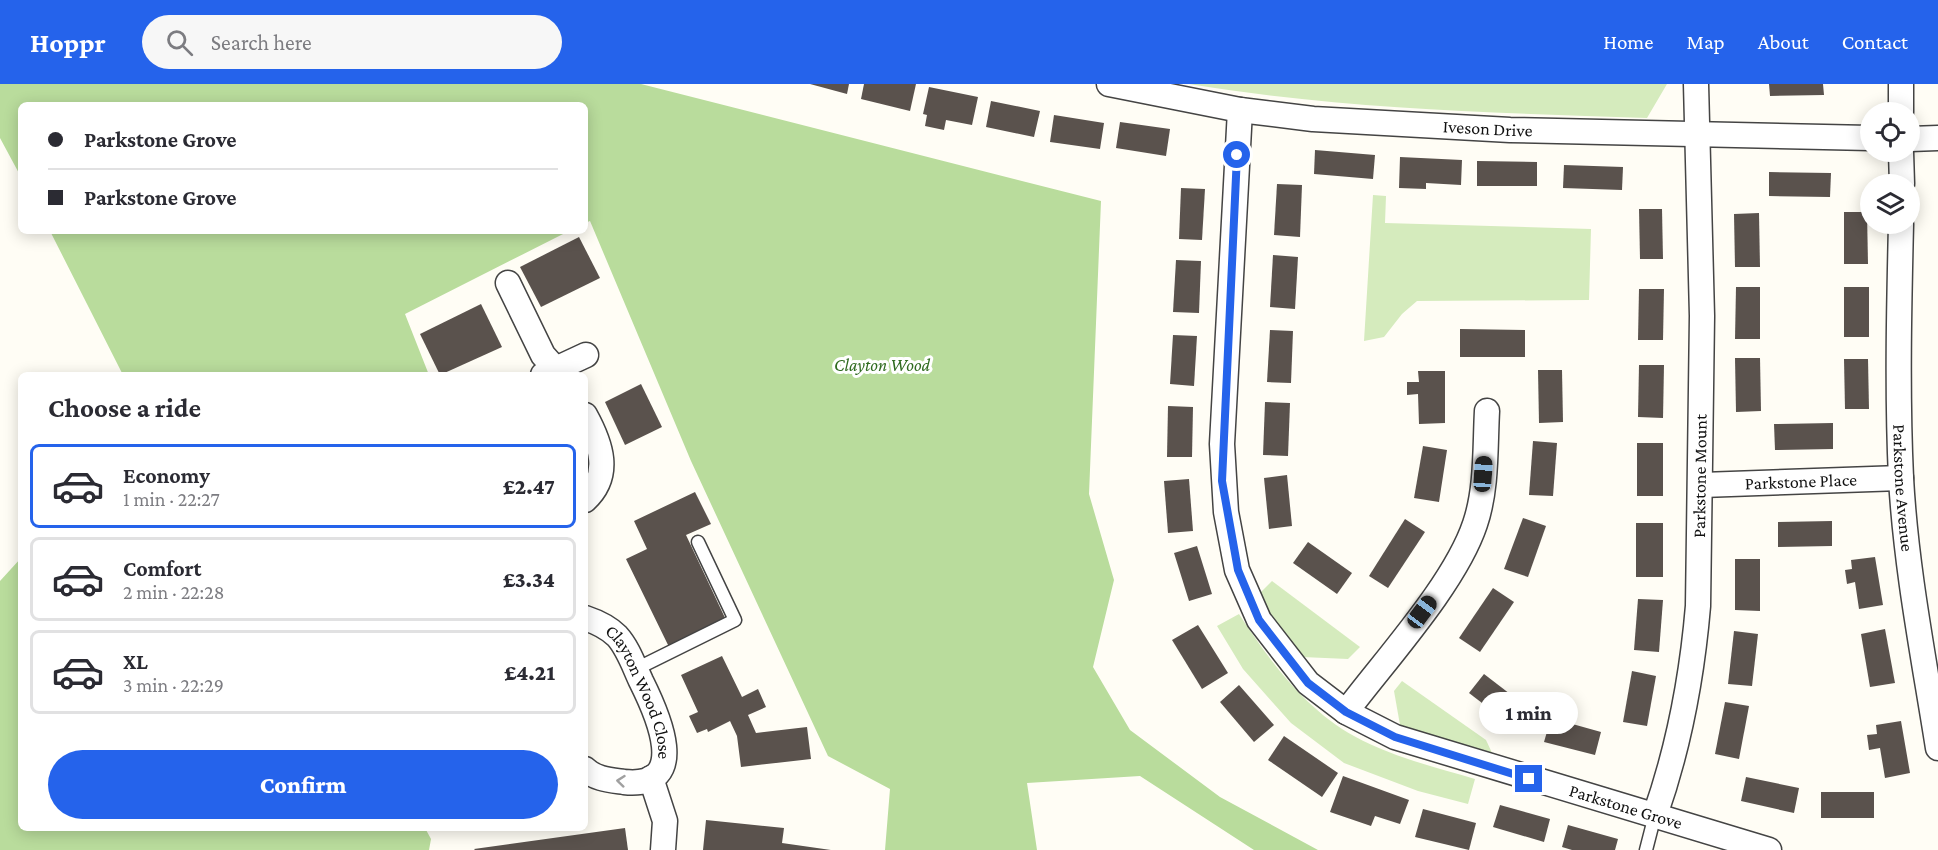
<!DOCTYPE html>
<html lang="en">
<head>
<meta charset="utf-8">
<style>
	body { margin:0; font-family:"Crimson Pro",serif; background:#f7f7f7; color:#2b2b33; height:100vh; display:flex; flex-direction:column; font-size:22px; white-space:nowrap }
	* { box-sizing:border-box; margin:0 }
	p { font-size:20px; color:#7c7c81 }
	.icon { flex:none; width:33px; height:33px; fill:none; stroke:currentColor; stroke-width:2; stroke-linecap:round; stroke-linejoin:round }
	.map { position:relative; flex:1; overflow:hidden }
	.sheet { position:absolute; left:18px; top:288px; width:570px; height:459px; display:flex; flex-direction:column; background:#fff; border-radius:9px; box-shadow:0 3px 15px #0003 }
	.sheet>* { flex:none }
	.hud { position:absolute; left:18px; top:18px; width:570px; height:132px; border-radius:9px; box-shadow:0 3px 15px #0003; display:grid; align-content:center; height:132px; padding:0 30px; background:#fff }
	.fabs { position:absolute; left:1860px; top:18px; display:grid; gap:12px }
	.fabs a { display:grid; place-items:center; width:60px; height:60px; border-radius:50%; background:#fff; box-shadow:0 3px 15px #0003; font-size:30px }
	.end { position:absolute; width:27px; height:27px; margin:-14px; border:8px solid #2563eb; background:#fff; box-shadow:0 0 0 3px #fff }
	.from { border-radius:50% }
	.bubble { position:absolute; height:42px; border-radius:21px; background:#fff; box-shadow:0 3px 15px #0003; font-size:20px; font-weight:800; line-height:42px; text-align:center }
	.car { position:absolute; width:18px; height:36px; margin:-18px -9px; border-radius:8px; box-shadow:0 0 4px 2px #0007; background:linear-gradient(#222 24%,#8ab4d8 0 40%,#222 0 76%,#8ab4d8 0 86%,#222 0) }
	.hud b { display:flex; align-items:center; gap:21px; height:57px; font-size:22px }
	.hud b+b { border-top:2px solid #e1e1e2 }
	.hud i { width:15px; height:15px; background:#2b2b33 }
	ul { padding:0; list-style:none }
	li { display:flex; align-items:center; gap:18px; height:84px; margin:0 12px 9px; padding:0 18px; border:3px solid #e1e1e2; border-radius:9px }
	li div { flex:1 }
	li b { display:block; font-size:22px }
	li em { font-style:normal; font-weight:800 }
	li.current { border-color:#2563eb }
	li>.icon { width:54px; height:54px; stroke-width:1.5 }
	h2 { padding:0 30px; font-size:27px; line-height:72px }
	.button { display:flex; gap:12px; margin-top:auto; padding:12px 30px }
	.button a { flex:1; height:69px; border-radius:36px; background:#2563eb; color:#fff; font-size:24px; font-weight:800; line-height:69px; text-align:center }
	header { display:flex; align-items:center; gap:36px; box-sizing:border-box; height:84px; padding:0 30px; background:#2563eb; color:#fff }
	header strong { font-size:28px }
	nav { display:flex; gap:33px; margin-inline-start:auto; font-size:21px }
	.search { width:420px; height:54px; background:#f7f7f7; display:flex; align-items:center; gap:15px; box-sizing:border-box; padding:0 21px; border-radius:33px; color:#7c7c81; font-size:22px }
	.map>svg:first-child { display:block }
	.green { fill:#d5ebbd }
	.forest { fill:#b9dc9c }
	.building { fill:#5a524d }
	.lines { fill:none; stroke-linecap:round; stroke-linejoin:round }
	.lane-casing { stroke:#444; stroke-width:15 }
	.street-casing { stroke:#444; stroke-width:27 }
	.lane { stroke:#fff; stroke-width:12 }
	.street { stroke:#fff; stroke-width:24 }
	.oneway { stroke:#a0a0a0 }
	.route { stroke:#2563eb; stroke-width:8 }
	.labels { text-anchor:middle; stroke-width:6; stroke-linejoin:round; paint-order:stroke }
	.street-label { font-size:18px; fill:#111; stroke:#fff }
	.park-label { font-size:18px; font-style:italic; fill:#2f6b1f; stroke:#fff }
</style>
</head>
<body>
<header>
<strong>Hoppr</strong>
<div class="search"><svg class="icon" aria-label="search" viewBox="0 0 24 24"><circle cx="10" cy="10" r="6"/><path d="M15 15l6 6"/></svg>Search here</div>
<nav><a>Home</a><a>Map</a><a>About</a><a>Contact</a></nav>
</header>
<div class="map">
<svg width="1938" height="766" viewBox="0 0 1938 766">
	<rect width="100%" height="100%" fill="#fffdf5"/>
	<!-- green -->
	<g class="green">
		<path d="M1189,0H1667L1647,34C1494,29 1341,25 1189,0Z"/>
		<path d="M1373,111L1386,112L1385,139L1591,145L1589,216L1417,217L1402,230L1384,253L1364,257Z"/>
		<path d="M1272,497L1360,563L1348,575L1302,573L1275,538L1259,510Z"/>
		<path d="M1239,530C1269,576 1305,625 1354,652C1392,673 1435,683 1475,695L1468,720L1418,707L1344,679L1291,639L1243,585L1217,542Z"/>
		<path d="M1402,597L1486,656L1493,671L1400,641L1394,607Z"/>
	</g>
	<!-- forest -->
	<g class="forest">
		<path d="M0,0H641L1101,117L1089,410L1114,496L1093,583L1130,646L1220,713L1318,766H1254L1140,692L1027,699L1037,766H885L890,705L828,672L691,377L590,137L585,139V21H21V93L0,54Z"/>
		<path d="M50,147H569L405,230L429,291H123Z"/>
		<path d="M21,474V744H425L431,755L429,766H0V497Z"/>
	</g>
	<!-- building -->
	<g class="building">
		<path d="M810,0H849L847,10Z"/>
		<path d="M864,0H916L910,27L861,15Z"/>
		<path d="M1769,0H1823L1824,11L1770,12Z"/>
		<path d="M929,3L978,13L972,41L946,36L944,46L925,42L927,31L923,30Z"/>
		<path d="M991,17L1040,27L1034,53L986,43Z"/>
		<path d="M1054,31L1104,39L1100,65L1050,58Z"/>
		<path d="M1120,38L1170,45L1166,72L1116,64Z"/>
		<path d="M1315,66L1375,71L1373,95L1314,90Z"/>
		<path d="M1400,73L1462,76L1461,101L1426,99V105L1399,104Z"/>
		<path d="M1477,77L1537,78V102H1477Z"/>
		<path d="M1564,81L1623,83L1622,106L1563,104Z"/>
		<path d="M1769,88L1831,89L1830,113L1769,112Z"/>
		<path d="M1277,100L1302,101L1300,153L1274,151Z"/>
		<path d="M1181,104L1205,105L1202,156L1179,155Z"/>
		<path d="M1639,125H1662L1663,175H1640Z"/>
		<path d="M1844,128H1867L1868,180H1844Z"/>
		<path d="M1759,129L1760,183H1735L1734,130Z"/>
		<path d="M579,153L600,194L541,223L520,183Z"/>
		<path d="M1273,171L1298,173L1295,225L1270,223Z"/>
		<path d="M1176,176L1201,177L1199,229L1173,228Z"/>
		<path d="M1736,203H1760V255H1735Z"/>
		<rect x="1844" y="203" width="25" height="50"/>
		<path d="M1639,205H1664L1663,256H1638Z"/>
		<path d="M481,220L502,263L440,291L420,250Z"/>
		<path d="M1460,245L1525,246V273H1460Z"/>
		<path d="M1270,246L1293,247L1291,299L1267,298Z"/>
		<path d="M1173,251L1197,252L1194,302L1170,300Z"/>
		<path d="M1735,274H1760L1761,327L1736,328Z"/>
		<path d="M1844,275H1868L1869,325H1845Z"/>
		<path d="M1639,281H1664L1663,334L1638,333Z"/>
		<path d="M1538,286H1562L1563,338L1539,339Z"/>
		<path d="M1418,287H1445V339L1419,340L1418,310L1407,311V298H1419Z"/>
		<path d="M641,300L662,343L625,361L605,318Z"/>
		<path d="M1265,318L1290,319L1288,372L1263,371Z"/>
		<path d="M1168,322L1193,323L1192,373H1167Z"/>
		<path d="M1833,339V365L1775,366L1774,340Z"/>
		<path d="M1533,357L1557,359L1553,412L1529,411Z"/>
		<rect x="1637" y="359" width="26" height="53"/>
		<path d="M1423,362L1447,366L1439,418L1414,414Z"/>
		<path d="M1287,391L1292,442L1269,445L1264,394Z"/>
		<path d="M1189,395L1193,447L1168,449L1164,397Z"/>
		<path d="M695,408L711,440L686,451L726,536L669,563L626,475L647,465L634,437Z"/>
		<path d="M1523,434L1546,442L1528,493L1504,485Z"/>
		<path d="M1405,435L1425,448L1388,504L1369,492Z"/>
		<path d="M1832,437V462L1778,463V438Z"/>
		<rect x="1636" y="439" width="27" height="54"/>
		<path d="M1308,458L1352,489L1337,510L1293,479Z"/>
		<path d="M1197,462L1212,510L1189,517L1174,469Z"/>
		<path d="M1875,473L1883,521L1859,525L1855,498L1847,500L1845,486L1852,485L1851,476Z"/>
		<path d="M1735,475H1760V527L1735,526Z"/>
		<path d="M1493,504L1514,518L1480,568L1459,554Z"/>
		<path d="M1638,515L1663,516L1659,568L1634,566Z"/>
		<path d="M1198,541L1228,589L1202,605L1172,556Z"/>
		<path d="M1885,545L1895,599L1870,603L1861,550Z"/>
		<path d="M1734,547L1758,550L1752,602L1728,600Z"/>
		<path d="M722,572L742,613L758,605L766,623L748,631L756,649L807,643L811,675L741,683L737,652L730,637L708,648L707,645L697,649L689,632L698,628L681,591Z"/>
		<path d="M1632,587L1656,592L1647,642L1623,638Z"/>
		<path d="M1484,590L1527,623L1512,642L1469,609Z"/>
		<path d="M1239,601L1274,641L1254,658L1220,618Z"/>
		<path d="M1725,618L1749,622L1739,675L1715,670Z"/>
		<path d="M1551,634L1601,648L1595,671L1544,658Z"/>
		<path d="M1901,637L1910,689L1885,694L1880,664L1869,666L1867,651L1877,650L1876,641Z"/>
		<path d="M1284,652L1338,689L1322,713L1268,676Z"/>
		<path d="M1343,692L1409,716L1400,740L1375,732L1371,742L1330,728Z"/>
		<path d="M1746,693L1799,704L1794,729L1741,717Z"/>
		<rect x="1821" y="708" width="53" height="26"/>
		<path d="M1500,721L1550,735L1544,758L1493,743Z"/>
		<path d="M1423,725L1476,739L1469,766L1415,753Z"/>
		<path d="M706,736L784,744L782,759L831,766H703Z"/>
		<path d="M1568,741L1618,755L1615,766H1572L1562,763Z"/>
		<path d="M625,744L628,766H475L474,765Z"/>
	</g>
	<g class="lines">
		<!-- lane casing -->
		<g class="lane-casing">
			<g id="lane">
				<path d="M636,585L735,536L698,458"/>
				<path d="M1646,766L1655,731"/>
			</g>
		</g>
		<!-- street casing -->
		<g class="street-casing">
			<g id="street">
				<path id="s1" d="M1109,0L1240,26L1313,35L1510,46L1870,54"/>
				<path d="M1901,0V28"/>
				<path id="s2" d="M1240,26L1222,360L1226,428L1237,486L1259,536L1308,599L1346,628L1395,653L1769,766"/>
				<path d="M1910,55L1938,54"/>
				<path d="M1901,68L1902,100"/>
				<path id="s3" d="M1901,140C1899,224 1897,309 1901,394C1906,485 1924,575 1938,664"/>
				<path d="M508,199L543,271L561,291"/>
				<path d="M543,291L586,271"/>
				<path d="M585,331C601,360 612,391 585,416"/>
				<path id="s4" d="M1702,401L1901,394"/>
				<path id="s5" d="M585,534C597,538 608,543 617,552C628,564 634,582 641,597C657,629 692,705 624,698C610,696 595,695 585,685"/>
				<path d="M1346,628C1385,576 1455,500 1475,440C1487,405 1485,364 1487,327"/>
				<path d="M651,694L665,737L663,766"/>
				<path id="s6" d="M1655,731C1679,663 1692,593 1698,522L1702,232L1696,0"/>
			</g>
		</g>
		<!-- lane -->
		<use href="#lane" class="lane"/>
		<!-- street -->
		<use href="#street" class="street"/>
	</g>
	<!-- one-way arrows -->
	<defs><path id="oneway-chevron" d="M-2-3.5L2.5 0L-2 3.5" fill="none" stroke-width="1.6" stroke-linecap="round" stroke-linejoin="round" transform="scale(1.5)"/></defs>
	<use class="oneway" href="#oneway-chevron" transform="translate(621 697) rotate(-174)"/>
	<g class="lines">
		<!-- route -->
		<path class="route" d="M1237,71L1222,397L1238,486L1259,536L1308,599L1346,628L1395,653L1529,695"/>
	</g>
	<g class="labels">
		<!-- street labels -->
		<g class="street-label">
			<text dy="6" stroke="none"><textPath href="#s1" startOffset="382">Iveson Drive</textPath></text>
			<text dy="6" stroke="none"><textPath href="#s6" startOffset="344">Parkstone Mount</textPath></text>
			<text dy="6" stroke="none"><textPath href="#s4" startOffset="99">Parkstone Place</textPath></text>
			<text dy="6" stroke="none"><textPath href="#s3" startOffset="264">Parkstone Avenue</textPath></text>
			<text dy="6" stroke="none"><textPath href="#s5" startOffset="98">Clayton Wood Close</textPath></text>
			<text dy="6" stroke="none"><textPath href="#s2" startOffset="940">Parkstone Grove</textPath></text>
		</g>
		<!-- park labels -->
		<g class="park-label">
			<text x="882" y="287">Clayton Wood</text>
		</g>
	</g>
</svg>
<div class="fabs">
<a><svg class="icon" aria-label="locate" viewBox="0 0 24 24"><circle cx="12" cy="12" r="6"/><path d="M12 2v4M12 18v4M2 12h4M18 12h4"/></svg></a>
<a><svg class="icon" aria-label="layers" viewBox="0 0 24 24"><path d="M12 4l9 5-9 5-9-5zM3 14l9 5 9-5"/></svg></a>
</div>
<i class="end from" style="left:1237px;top:71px"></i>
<i class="end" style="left:1529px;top:695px"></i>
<div class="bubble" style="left:1479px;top:608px;width:99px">1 min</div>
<i class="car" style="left:1483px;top:390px;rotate:4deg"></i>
<i class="car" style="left:1422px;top:528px;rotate:37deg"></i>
<div class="hud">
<b><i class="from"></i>Parkstone Grove</b>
<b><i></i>Parkstone Grove</b>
</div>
<section class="sheet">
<h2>Choose a ride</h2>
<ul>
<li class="current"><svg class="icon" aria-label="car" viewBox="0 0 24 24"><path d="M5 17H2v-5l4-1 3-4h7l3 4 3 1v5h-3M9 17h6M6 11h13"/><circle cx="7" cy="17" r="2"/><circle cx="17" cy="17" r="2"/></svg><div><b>Economy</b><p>1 min · 22:27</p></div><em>£2.47</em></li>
<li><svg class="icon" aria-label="car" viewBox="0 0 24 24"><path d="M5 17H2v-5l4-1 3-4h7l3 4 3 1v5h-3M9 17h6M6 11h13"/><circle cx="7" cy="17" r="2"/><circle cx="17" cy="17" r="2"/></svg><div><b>Comfort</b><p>2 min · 22:28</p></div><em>£3.34</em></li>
<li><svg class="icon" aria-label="car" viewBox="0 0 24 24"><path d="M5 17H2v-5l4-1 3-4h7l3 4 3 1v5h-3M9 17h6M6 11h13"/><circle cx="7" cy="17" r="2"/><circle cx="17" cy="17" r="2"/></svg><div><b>XL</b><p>3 min · 22:29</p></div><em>£4.21</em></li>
</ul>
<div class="button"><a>Confirm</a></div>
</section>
</div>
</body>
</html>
